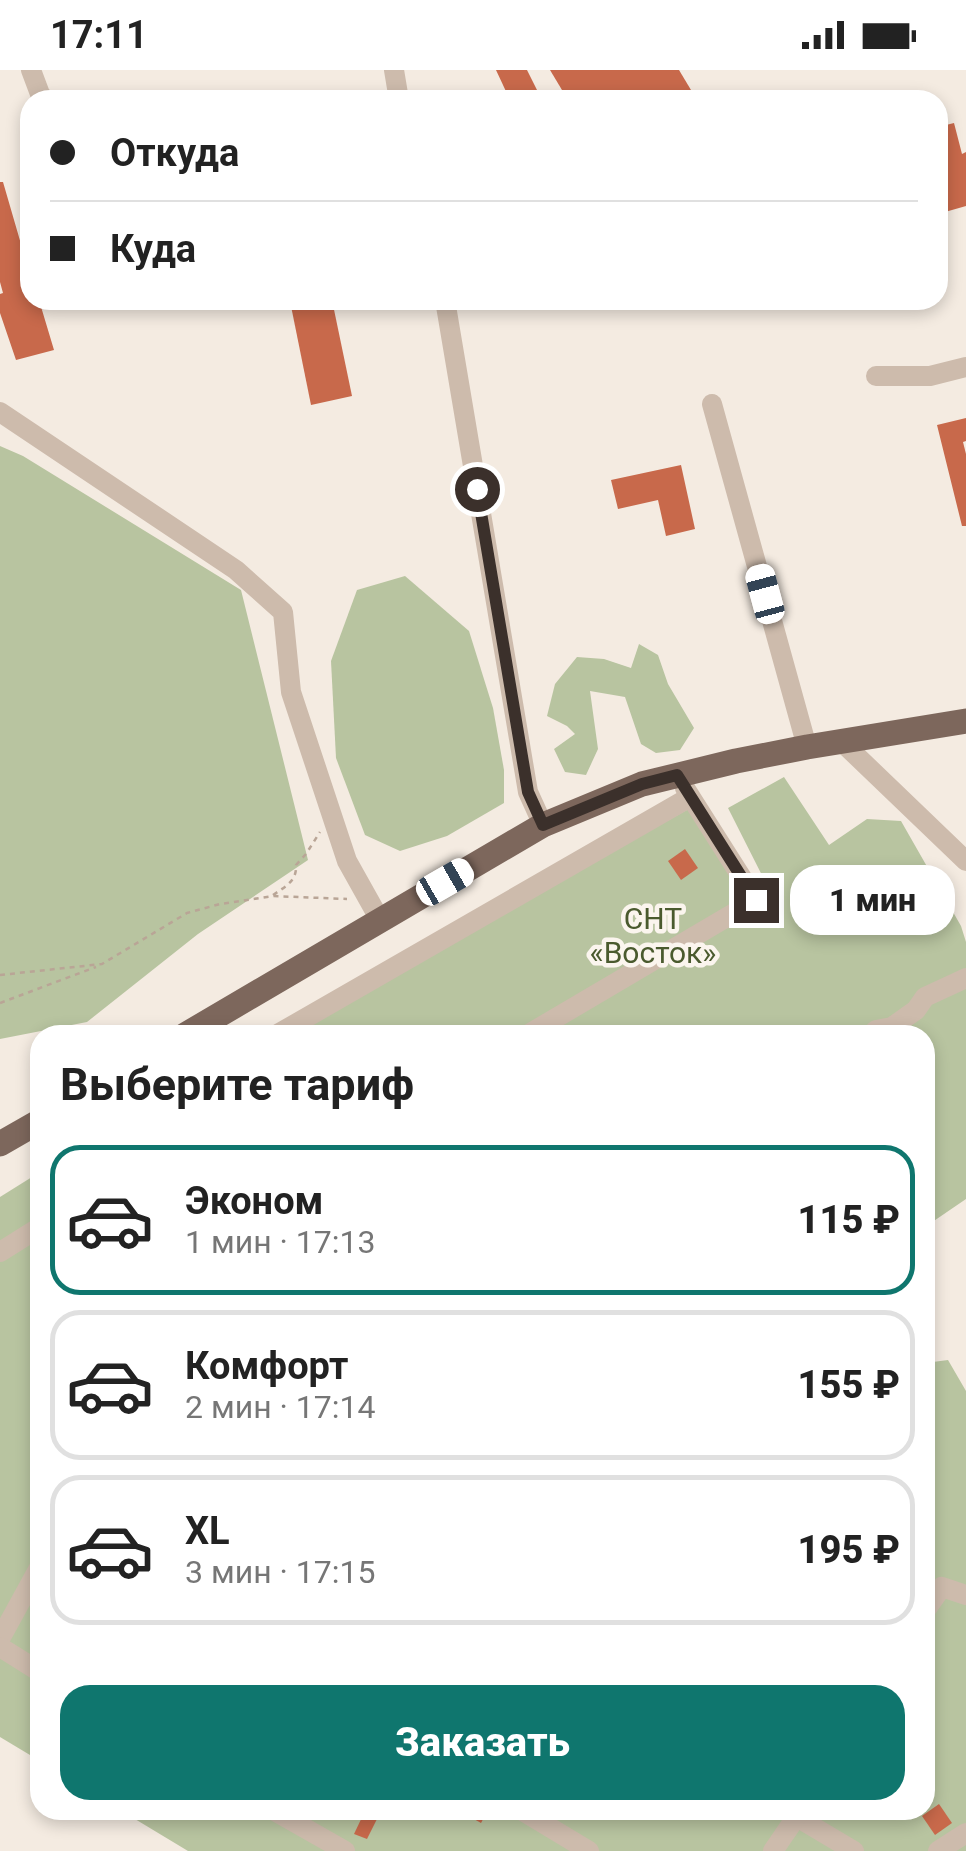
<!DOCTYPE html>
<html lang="ru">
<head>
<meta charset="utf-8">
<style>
	body { margin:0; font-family:Roboto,sans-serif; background:#f6f6f6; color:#222; height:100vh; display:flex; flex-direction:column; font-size:38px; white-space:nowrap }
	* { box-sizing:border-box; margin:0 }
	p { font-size:32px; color:#767676 }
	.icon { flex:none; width:55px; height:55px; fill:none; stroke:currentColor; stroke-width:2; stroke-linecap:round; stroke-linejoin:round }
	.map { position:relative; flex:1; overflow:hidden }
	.panel { position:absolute; left:30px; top:955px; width:905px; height:795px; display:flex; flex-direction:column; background:#fff; border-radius:30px; box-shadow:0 5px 15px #0003 }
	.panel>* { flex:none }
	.banner { position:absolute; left:20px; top:20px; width:928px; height:220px; border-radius:30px; box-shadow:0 5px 15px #0003; display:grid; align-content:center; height:220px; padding:0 30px; background:#fff }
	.end { position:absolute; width:45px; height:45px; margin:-22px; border:12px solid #3b302b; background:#fff; box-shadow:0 0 0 5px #fff }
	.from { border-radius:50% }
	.bubble { position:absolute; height:70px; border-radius:30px; background:#fff; box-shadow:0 5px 15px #0003; font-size:32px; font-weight:800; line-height:70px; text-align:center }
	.car { position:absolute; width:30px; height:60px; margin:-30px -15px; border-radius:12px; box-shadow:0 0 8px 2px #0007; background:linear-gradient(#fff 24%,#345 0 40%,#fff 0 76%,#345 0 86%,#fff 0) }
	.banner b { display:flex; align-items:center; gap:35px; height:95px; font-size:38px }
	.banner b+b { border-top:2px solid #e0e0e0 }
	.banner i { width:25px; height:25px; background:#222 }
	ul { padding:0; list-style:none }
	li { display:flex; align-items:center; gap:30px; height:150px; margin:0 20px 15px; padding:0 10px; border:5px solid #e0e0e0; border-radius:30px }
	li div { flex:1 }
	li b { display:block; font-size:38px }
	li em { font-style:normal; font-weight:800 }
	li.active { border-color:#0f766e }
	li>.icon { width:90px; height:90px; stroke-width:1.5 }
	h2 { padding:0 30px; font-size:45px; line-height:120px }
	.action { display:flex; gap:20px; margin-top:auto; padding:20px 30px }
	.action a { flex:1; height:115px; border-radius:30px; background:#0f766e; color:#fff; font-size:40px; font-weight:800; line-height:115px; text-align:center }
	.status { display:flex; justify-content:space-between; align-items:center; height:70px; padding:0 50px; background:#fff; direction:ltr }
	.status svg { height:28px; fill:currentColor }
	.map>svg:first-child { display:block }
	.green { fill:#b8c4a0 }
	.building { fill:#c8694b }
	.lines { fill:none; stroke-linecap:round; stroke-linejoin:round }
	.path { stroke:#b9a596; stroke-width:2.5; stroke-dasharray:5 5; stroke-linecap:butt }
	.minor { stroke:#cdbbac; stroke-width:20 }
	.major { stroke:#7d675c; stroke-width:25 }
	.route { stroke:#3b302b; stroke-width:12 }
	.labels { text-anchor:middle; stroke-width:9; stroke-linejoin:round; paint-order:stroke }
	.park-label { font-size:30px; fill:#4a5a2e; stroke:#fbf5ee }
</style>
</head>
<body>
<div class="status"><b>17:11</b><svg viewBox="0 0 49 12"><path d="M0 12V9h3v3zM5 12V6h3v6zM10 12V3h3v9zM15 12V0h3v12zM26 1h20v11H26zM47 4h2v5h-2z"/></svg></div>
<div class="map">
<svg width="966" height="1781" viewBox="0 0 966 1781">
	<rect width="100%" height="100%" fill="#f4ebe1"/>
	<!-- green -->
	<g class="green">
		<path d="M0,376L23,386L241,520L308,790L198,864L87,952L0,969Z"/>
		<path d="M405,506L469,561L493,638L504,700V733L447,766L400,781L365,765L336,688L331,591L357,520Z"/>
		<path d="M639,574L658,585L668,614L694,658L680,680L656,683L641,674L625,627L590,621L598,679L586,705L565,702L554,679L575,664L567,656L547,646L555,614L577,587L604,589L631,598Z"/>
		<path d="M784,707L829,775L867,749L901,751L961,856L966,872V1129L925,1157V965H284L692,737L740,821L771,823L728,738Z"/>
		<path d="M40,1102V1691L0,1667V1127Z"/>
		<path d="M948,1290L966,1321V1781H188L120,1740H925V1293Z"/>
	</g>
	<!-- building -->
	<g class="building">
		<path d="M496,0H527L542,30H510Z"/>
		<path d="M550,0H679L697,30H568Z"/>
		<path d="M954,53L962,84L966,82V136L938,144V57Z"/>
		<path d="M0,112H3L30,205V230H39L54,280L16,290L0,243V224L3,223L0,212Z"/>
		<path d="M322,230H332L352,326L311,335L291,236Z"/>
		<path d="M966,348V371L963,372L966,384V456H962L937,355Z"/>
		<path d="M681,395L695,459L666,466L658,430L618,439L611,410Z"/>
		<path d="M685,779L698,798L681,810L668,791Z"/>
		<path d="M939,1734L952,1753L935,1765L922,1746Z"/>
		<path d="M458,1740H488L481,1753Z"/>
		<path d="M364,1743L377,1749L367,1769L354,1764Z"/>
	</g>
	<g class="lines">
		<!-- path -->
		<g class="path">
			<path d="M273,825C286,816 297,811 296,795L306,784L320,762"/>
			<path d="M0,905L102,894L187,843L220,834L273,826L347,829"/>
			<path d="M0,933L96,897"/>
		</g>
		<!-- minor -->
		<g class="minor">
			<path d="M31,0L40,24L45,30"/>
			<path d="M394,0L399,30"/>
			<path d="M445,230L528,722L543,755"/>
			<path d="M876,306H930L966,297"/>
			<path d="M712,334L807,677"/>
			<path d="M0,342L236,500L283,542L291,622L347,791L380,850"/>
			<path d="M843,673L966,791"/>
			<path d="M276,965L690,727"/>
			<path d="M527,965L756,830L685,718"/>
			<path d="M871,965L876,960L892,957L916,940L925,927L966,908"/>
			<path d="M0,1182L40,1157"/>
			<path d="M925,1541L942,1517L966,1525"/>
			<path d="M0,1569L40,1496"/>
			<path d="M0,1577L40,1602"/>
			<path d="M273,1740L345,1781"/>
			<path d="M521,1740L589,1781"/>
			<path d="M785,1740L854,1781"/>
			<path d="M773,1781L801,1740"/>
			<path d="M938,1781L966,1763"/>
		</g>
		<!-- major -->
		<g class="major">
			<path d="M185,965L543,755L642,714L736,691L807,677L966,651"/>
			<path d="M0,1074L40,1051"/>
		</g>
	</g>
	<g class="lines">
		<!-- route -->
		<path class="route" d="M477,419L528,722L543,755L642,714L677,705L756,830"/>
	</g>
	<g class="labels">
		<!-- park labels -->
		<g class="park-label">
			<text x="653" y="859">СНТ<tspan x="653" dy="34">«Восток»</tspan></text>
		</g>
	</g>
</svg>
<i class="end from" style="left:477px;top:419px"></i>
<i class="end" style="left:756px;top:830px"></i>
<div class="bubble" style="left:790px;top:795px;width:165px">1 мин</div>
<i class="car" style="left:765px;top:524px;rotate:345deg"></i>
<i class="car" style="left:445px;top:812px;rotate:60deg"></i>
<div class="banner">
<b><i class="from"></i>Откуда</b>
<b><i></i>Куда</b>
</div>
<section class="panel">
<h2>Выберите тариф</h2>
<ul>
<li class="active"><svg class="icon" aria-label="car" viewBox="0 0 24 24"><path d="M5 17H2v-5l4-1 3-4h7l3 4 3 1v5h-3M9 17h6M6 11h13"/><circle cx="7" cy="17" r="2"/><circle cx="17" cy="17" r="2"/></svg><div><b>Эконом</b><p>1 мин · 17:13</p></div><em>115 ₽</em></li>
<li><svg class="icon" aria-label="car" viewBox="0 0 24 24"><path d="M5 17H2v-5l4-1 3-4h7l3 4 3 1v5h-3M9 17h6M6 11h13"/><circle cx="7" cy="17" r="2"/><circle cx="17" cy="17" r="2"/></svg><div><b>Комфорт</b><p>2 мин · 17:14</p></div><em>155 ₽</em></li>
<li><svg class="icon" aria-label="car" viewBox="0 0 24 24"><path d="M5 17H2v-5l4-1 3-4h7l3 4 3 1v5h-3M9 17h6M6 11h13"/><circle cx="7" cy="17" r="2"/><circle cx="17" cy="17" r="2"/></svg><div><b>XL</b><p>3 мин · 17:15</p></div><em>195 ₽</em></li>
</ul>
<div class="action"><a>Заказать</a></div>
</section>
</div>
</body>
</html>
